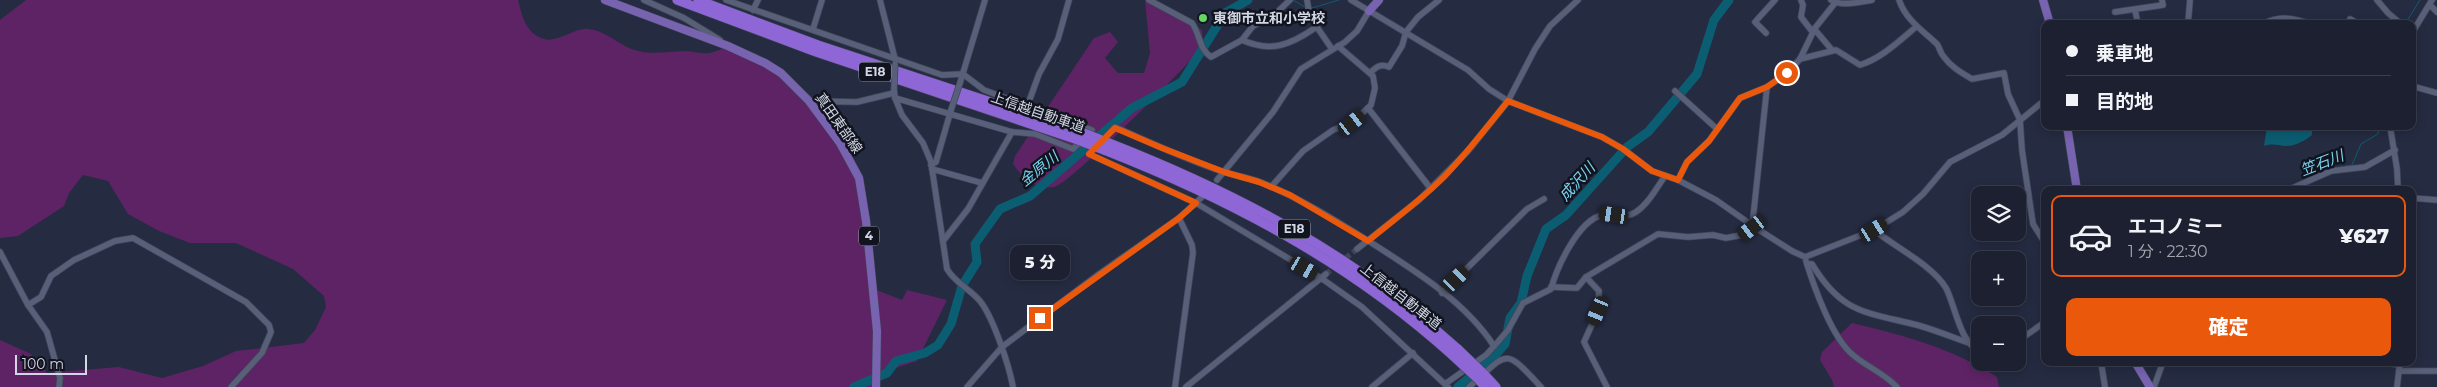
<!DOCTYPE html>
<html lang="ja">
<head>
<meta charset="utf-8">
<style>
	body { margin:0; font-family:Montserrat,"Noto Sans JP",sans-serif; background:#252839; color:#f1f3f6; height:100vh; display:flex; flex-direction:column; font-size:19px; white-space:nowrap }
	* { box-sizing:border-box; margin:0 }
	p { font-size:16px; color:#a0a3ab }
	.icon { flex:none; width:28px; height:28px; fill:none; stroke:currentColor; stroke-width:2; stroke-linecap:round; stroke-linejoin:round }
	.map { position:relative; flex:1; overflow:hidden }
	.details { position:absolute; left:2041px; top:186px; width:375px; height:180px; display:flex; flex-direction:column; background:#1c2031; border-radius:10px; box-shadow:0 2px 12px #0003,0 0 0 1px #3a3e4d }
	.details>* { flex:none }
	.top-card { position:absolute; left:2041px; top:20px; width:375px; height:110px; border-radius:10px; box-shadow:0 2px 12px #0003,0 0 0 1px #3a3e4d; display:grid; align-content:center; height:110px; padding:0 25px; background:#1c2031 }
	.tools { position:absolute; left:1971px; top:186px; display:grid; gap:10px }
	.tools a { display:grid; place-items:center; width:55px; height:55px; border-radius:10px; background:#1c2031; box-shadow:0 2px 12px #0003,0 0 0 1px #3a3e4d; font-size:25px }
	.scale { position:absolute; left:15px; bottom:12px; width:72px; box-sizing:border-box; padding-left:5px; border:2px solid #d2d7e5; border-top:0; font-size:14px; line-height:18px; white-space:nowrap; color:#d2d7e5; -webkit-text-stroke:4px #11141e; paint-order:stroke }
	.end { position:absolute; width:22px; height:22px; margin:-11px; border:6px solid #ea580c; background:#fff; box-shadow:0 0 0 2px #fff }
	.from { border-radius:50% }
	.bubble { position:absolute; height:35px; border-radius:10px; background:#1c2031; box-shadow:0 2px 12px #0003,0 0 0 1px #3a3e4d; font-size:16px; font-weight:800; line-height:35px; text-align:center }
	.car { position:absolute; width:15px; height:30px; margin:-15px -8px; border-radius:6px; box-shadow:0 0 4px 1px #0007; background:linear-gradient(#222 24%,#8ab4d8 0 40%,#222 0 76%,#8ab4d8 0 86%,#222 0) }
	.top-card b { display:flex; align-items:center; gap:18px; height:48px; font-size:19px }
	.top-card b+b { border-top:1px solid #3a3e4d }
	.top-card i { width:12px; height:12px; background:#f1f3f6 }
	ul { padding:9px 0 0; list-style:none }
	li { display:flex; align-items:center; gap:15px; height:82px; margin:0 10px 8px; padding:0 15px; border:2px solid transparent; border-radius:10px }
	li div { flex:1 }
	li b { display:block; font-size:19px }
	li em { font-style:normal; font-weight:800 }
	li.current { border-color:#ea580c }
	li>.icon { width:45px; height:45px; stroke-width:1.5 }
	.primary-button { display:flex; gap:10px; margin-top:auto; padding:10px 25px }
	.primary-button a { flex:1; height:58px; border-radius:10px; background:#ea580c; color:#fff; font-size:20px; font-weight:800; line-height:58px; text-align:center }
	.map>svg:first-child { display:block }
	.green { fill:#5e2365 }
	.water { fill:#0b5d72 }
	.lines { fill:none; stroke-linecap:round; stroke-linejoin:round }
	.stream { stroke:#0b5d72; stroke-width:1 }
	.river { stroke:#0b5d72; stroke-width:9 }
	.minor-tunnel { stroke:#3f455a; stroke-width:5.5; stroke-dasharray:5.5 3; stroke-linecap:butt }
	.minor-casing { stroke:#414658; stroke-width:7 }
	.major-casing { stroke:#414658; stroke-width:9 }
	.highway-casing { stroke:#414658; stroke-width:10 }
	.minor { stroke:#585f78; stroke-width:5.5 }
	.major { stroke:#7863b0; stroke-width:8 }
	.highway { stroke:#8e66d5; stroke-width:9 }
	.minor-bridge-casing { stroke:#414658; stroke-width:7; stroke-linecap:butt }
	.highway-bridge-casing { stroke:#414658; stroke-width:10; stroke-linecap:butt }
	.minor-bridge { stroke:#585f78; stroke-width:5.5 }
	.highway-bridge { stroke:#8e66d5; stroke-width:9 }
	.route { stroke:#ea580c; stroke-width:6 }
	.poi-dot { fill:#67d465; stroke:#11141e; stroke-width:2 }
	.labels { text-anchor:middle; stroke-width:5; stroke-linejoin:round; paint-order:stroke }
	.shield { fill:#11141e; stroke:#989ca9; stroke-width:1 }
	.shield-label { font-size:12px; font-weight:bold; fill:#d2d7e5 }
	.poi-label { font-size:14px; font-weight:bold; fill:#d2d7e5; stroke:#11141e; text-anchor:start }
	.street-label { font-size:14px; fill:#d2d7e5; stroke:#11141e }
	.water-label { font-size:15px; font-style:italic; fill:#7bd6f3; stroke:#11141e }
</style>
</head>
<body>
<div class="map">
<svg width="2437" height="387" viewBox="0 0 2437 387">
	<rect width="100%" height="100%" fill="#252b41"/>
	<!-- green -->
	<g class="green">
		<path d="M26,0H518C522,15 525,31 541,38C558,45 573,27 589,29C604,31 615,41 627,47C647,57 666,51 687,51C695,52 703,54 710,53C716,52 723,48 728,46L791,83L853,165L874,289L902,300L907,290L947,300L917,361L886,371L873,387H0V340L31,354L47,373L119,367L162,378L203,366L236,351L304,343L315,330L326,307L324,296L293,269L236,243H190L159,231L128,214L108,181L83,175L69,193L64,206L18,236L0,238V20Z"/>
		<path d="M1145,0H1149L1202,30L1203,42L1197,53C1181,72 1070,184 1054,187C1035,190 1023,178 1013,164L1015,156L1094,38L1110,32L1118,42L1105,58L1118,73H1144L1150,53Z"/>
		<path d="M1852,323C1906,336 1949,347 1997,377L1999,387H1834L1832,380L1820,360L1822,352Z"/>
	</g>
	<!-- water -->
	<path class="water" d="M2267,126H2312V135C2304,141 2296,146 2285,146C2277,145 2272,143 2264,146Z"/>
	<g class="lines">
		<!-- stream -->
		<g class="stream">
			<path d="M1293,0L1305,7"/>
			<path d="M1312,8L1339,0"/>
			<path d="M2405,24L2420,0"/>
			<path d="M2341,167L2352,165L2361,144L2378,134L2379,126"/>
		</g>
		<!-- river -->
		<g class="river">
			<path d="M854,387L887,373L896,361L925,353L938,345L951,324L962,286L977,262L975,244L1000,209L1030,196L1132,108L1182,82L1225,13L1248,0"/>
			<path d="M1458,387L1491,360L1505,344L1510,318L1521,303L1527,276L1546,229L1566,215L1627,147L1648,132L1697,74L1714,20L1729,0"/>
		</g>
		<!-- minor-tunnel -->
		<path class="minor-tunnel" d="M1326,274L1357,249"/>
		<!-- minor casing -->
		<g class="minor-casing">
			<g id="minor">
				<path d="M644,0L684,18L720,40"/>
				<path d="M726,0L942,75L963,74L984,90L1092,130L1073,149L1035,134L1012,132L895,98"/>
				<path d="M880,0L895,59"/>
				<path d="M1149,0L1192,23C1200,34 1199,49 1211,57L1242,40L1253,26L1272,17L1290,0"/>
				<path d="M1307,0L1310,17L1332,49"/>
				<path d="M1351,0L1468,70L1489,89L1508,101L1602,137L1623,149L1652,171L1678,180L1716,200L1756,228L1792,251L1805,257L1874,230L1903,212L1923,194L1950,162L2002,135L2045,100"/>
				<path d="M1801,0L1803,5L1801,17L1811,30L1816,31L1832,50"/>
				<path d="M1831,0C1842,7 1860,2 1872,0"/>
				<path d="M1899,0C1906,20 1922,30 1937,44C1940,48 1940,53 1944,57C1951,67 1962,73 1972,79L2004,73L2008,94L2020,120L2022,150L2033,224L2045,243"/>
				<path d="M2377,0L2388,13L2401,24"/>
				<path d="M2430,5L2437,12"/>
				<path d="M753,10L758,0"/>
				<path d="M2135,10L2138,24"/>
				<path d="M2115,12L2163,5L2162,0"/>
				<path d="M2188,24L2190,0"/>
				<path d="M2263,24C2280,15 2294,18 2311,24"/>
				<path d="M2348,24L2350,19L2359,24"/>
				<path d="M813,29L822,0"/>
				<path d="M1766,33L1755,22L1775,0"/>
				<path d="M2412,33L2432,0"/>
				<path d="M1242,40C1271,53 1290,45 1315,28"/>
				<path d="M1800,59L1836,50L1860,65C1882,58 1899,41 1916,27"/>
				<path d="M1370,73C1376,67 1381,63 1389,67L1402,46L1406,32L1418,17L1439,0"/>
				<path d="M960,83L985,0"/>
				<path d="M2412,86L2437,93"/>
				<path d="M894,89L895,98L902,115L923,143L931,162L947,269C955,283 969,288 980,301C993,317 1009,365 1013,387"/>
				<path d="M1675,91L1717,129"/>
				<path d="M809,101L857,102L894,93"/>
				<path d="M1027,107L1039,74L1058,39L1069,0"/>
				<path d="M1368,108L1431,189"/>
				<path d="M2390,126L2397,169L2398,190"/>
				<path d="M931,165L936,162L951,110"/>
				<path d="M932,169L982,183"/>
				<path d="M1217,180L1273,112L1301,69L1345,42L1357,31L1369,11"/>
				<path d="M1678,180L1687,162L1709,141L1740,98L1767,87L1787,73L1800,59L1815,28L1835,3"/>
				<path d="M1271,187L1303,151L1333,130L1352,123L1371,105L1375,88L1373,76L1338,46"/>
				<path d="M2288,190L2331,171L2365,167L2395,150"/>
				<path d="M2412,198L2437,200"/>
				<path d="M1874,230C1895,247 1932,265 1946,288C1955,305 1960,344 1980,351"/>
				<path d="M943,241L968,209L1012,132"/>
				<path d="M1357,249L1419,200L1468,151L1508,101L1535,49L1550,26L1578,0"/>
				<path d="M0,252L28,305L47,332L60,378L59,387"/>
				<path d="M1806,261C1814,287 1832,338 1853,355C1867,367 1884,373 1897,387"/>
				<path d="M1807,264H1812C1842,314 1866,312 1917,325C1935,330 1952,337 1969,343"/>
				<path d="M1586,277L1599,291L1598,311L1584,342L1607,387"/>
				<path d="M1551,287L1577,288L1586,277L1658,234L1688,237L1713,235L1726,238L1742,235L1752,228L1767,87"/>
				<path d="M1442,293L1527,209L1544,199"/>
				<path d="M28,305L41,297L51,276L74,260L115,241L133,238L246,302L269,325L271,332L262,353L231,387"/>
				<path d="M2018,341L2045,322"/>
				<path d="M2101,362L2105,387"/>
				<path d="M2381,362L2400,365"/>
				<path d="M2399,371H2437"/>
				<path d="M1445,384L1486,355L1497,343L1508,330L1523,303L1551,289C1557,267 1578,221 1602,215C1614,211 1624,220 1636,212C1648,204 1656,189 1665,176"/>
				<path d="M967,387L1002,347L1099,274L1179,218L1202,197"/>
				<path d="M1175,387L1193,253L1192,245L1179,218"/>
				<path d="M1186,387L1326,274"/>
				<path d="M1372,387L1413,353"/>
				<path d="M1448,387L1362,307L1321,278L1196,203L1089,154L1115,127C1151,143 1187,160 1224,172C1236,176 1249,178 1260,182C1298,197 1333,219 1367,240C1412,269 1464,300 1494,346"/>
				<path d="M1469,387C1509,352 1503,346 1541,387"/>
				<path d="M2154,387L2163,362"/>
				<path d="M2397,387L2400,362"/>
			</g>
		</g>
		<!-- major casing -->
		<g class="major-casing">
			<g id="major">
				<path d="M605,0L728,46L765,63L781,73L809,101L840,143L859,178L866,221L877,331L876,387"/>
				<path d="M2043,0L2050,24"/>
				<path d="M1369,11L1379,0"/>
				<path d="M2067,126L2077,190"/>
				<path d="M2135,362L2150,387"/>
			</g>
		</g>
		<!-- highway casing -->
		<g class="highway-casing">
			<g id="highway">
				<path d="M677,0L816,52L1075,139"/>
				<path d="M698,0L818,45L1079,131"/>
				<path d="M1109,143C1239,194 1354,255 1458,349"/>
				<path d="M1104,150C1232,200 1350,263 1452,355"/>
				<path d="M1484,374L1496,387"/>
				<path d="M1479,380L1485,387"/>
			</g>
		</g>
		<!-- minor -->
		<use href="#minor" class="minor"/>
		<!-- major -->
		<use href="#major" class="major"/>
		<!-- highway -->
		<use href="#highway" class="highway"/>
		<!-- minor-bridge casing -->
		<g class="minor-bridge-casing">
			<g id="minor-bridge">
				<path d="M894,89L895,64"/>
				<path d="M951,110L960,83"/>
			</g>
		</g>
		<!-- highway-bridge casing -->
		<g class="highway-bridge-casing">
			<g id="highway-bridge">
				<path d="M1079,131L1109,143"/>
				<path d="M1075,139L1104,150"/>
				<path d="M1458,349L1484,374"/>
				<path d="M1452,355L1479,380"/>
			</g>
		</g>
		<!-- minor-bridge -->
		<use href="#minor-bridge" class="minor-bridge"/>
		<!-- highway-bridge -->
		<use href="#highway-bridge" class="highway-bridge"/>
	</g>
	<g class="lines">
		<!-- route -->
		<path class="route" d="M1040,318L1179,218L1196,203L1089,154L1115,128L1162,148L1224,172L1259,182L1290,195L1368,241C1393,220 1420,201 1444,177C1467,153 1487,127 1508,101L1602,137L1623,149L1652,171L1678,180L1687,162L1709,141L1740,98L1767,87L1787,73"/>
	</g>
	<!-- markers -->
	<circle class="poi-dot" cx="1203" cy="18" r="5"/>
	<g class="labels">
		<!-- shield labels -->
		<g class="shield">
			<rect x="859" y="62.5" width="32" height="19" rx="4"/>
			<rect x="1278" y="219.5" width="32" height="19" rx="4"/>
			<rect x="859" y="226.5" width="20" height="19" rx="4"/>
		</g>
		<g class="shield-label">
			<text x="875" y="76">E18</text>
			<text x="1294" y="233">E18</text>
			<text x="869" y="240">4</text>
		</g>
		<!-- poi labels -->
		<g class="poi-label">
			<text x="1213" y="23">東御市立和小学校</text>
		</g>
		<!-- street labels -->
		<g class="street-label">
			<text transform="translate(1038 112) rotate(19)" y="5">上信越自動車道</text>
			<text transform="translate(839 123) rotate(55)" y="5">真田東部線</text>
			<text transform="translate(1401 296) rotate(38)" y="5">上信越自動車道</text>
		</g>
		<!-- water labels -->
		<g class="water-label">
			<text transform="translate(2322 163) rotate(-21)" y="5">笠石川</text>
			<text transform="translate(1039 169) rotate(-39)" y="5">金原川</text>
			<text transform="translate(1577 182) rotate(-48)" y="5">成沢川</text>
		</g>
	</g>
</svg>
<div class="tools">
<a><svg class="icon" aria-label="layers" viewBox="0 0 24 24"><path d="M12 4l9 5-9 5-9-5zM3 14l9 5 9-5"/></svg></a>
<a>+</a>
<a>−</a>
</div>
<div class="scale">100 m</div>
<i class="end from" style="left:1787px;top:73px"></i>
<i class="end" style="left:1040px;top:318px"></i>
<div class="bubble" style="left:1010px;top:245px;width:60px">5 分</div>
<i class="car" style="left:1352px;top:123px;rotate:52deg"></i>
<i class="car" style="left:1614px;top:215px;rotate:279deg"></i>
<i class="car" style="left:1752px;top:228px;rotate:232deg"></i>
<i class="car" style="left:1874px;top:230px;rotate:59deg"></i>
<i class="car" style="left:1304px;top:268px;rotate:120deg"></i>
<i class="car" style="left:1456px;top:279px;rotate:46deg"></i>
<i class="car" style="left:1598px;top:311px;rotate:203deg"></i>
<div class="top-card">
<b><i class="from"></i>乗車地</b>
<b><i></i>目的地</b>
</div>
<section class="details">
<ul>
<li class="current"><svg class="icon" aria-label="car" viewBox="0 0 24 24"><path d="M5 17H2v-5l4-1 3-4h7l3 4 3 1v5h-3M9 17h6M6 11h13"/><circle cx="7" cy="17" r="2"/><circle cx="17" cy="17" r="2"/></svg><div><b>エコノミー</b><p>1 分 · 22:30</p></div><em>¥627</em></li>
</ul>
<div class="primary-button"><a>確定</a></div>
</section>
</div>
</body>
</html>
